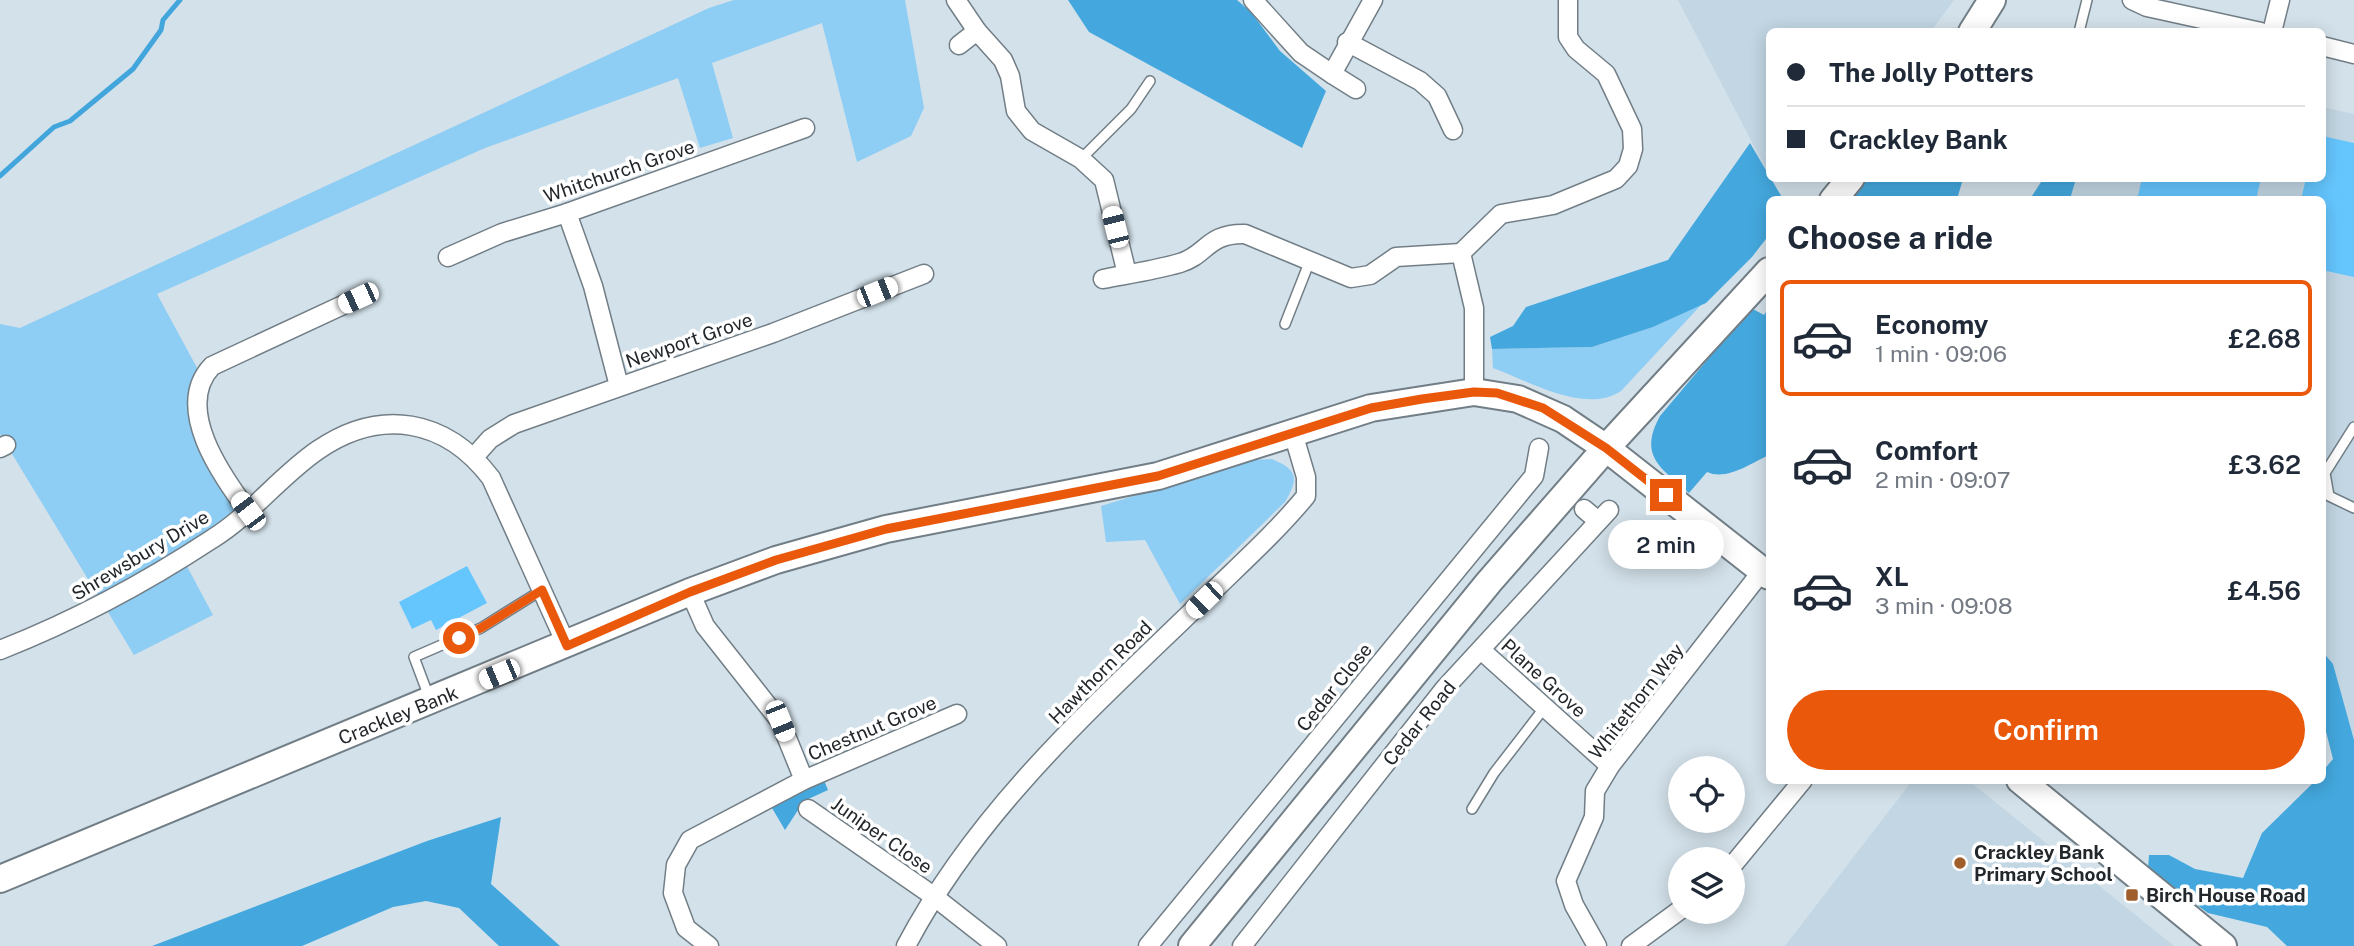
<!DOCTYPE html>
<html lang="en">
<head>
<meta charset="utf-8">
<style>
	body { margin:0; font-family:"Public Sans",sans-serif; background:#f2f2f3; color:#1f2937; height:100vh; display:flex; flex-direction:column; font-size:26px; white-space:nowrap }
	* { box-sizing:border-box; margin:0 }
	p { font-size:23px; color:#747a83 }
	.icon { flex:none; width:38px; height:38px; fill:none; stroke:currentColor; stroke-width:2; stroke-linecap:round; stroke-linejoin:round }
	.map { position:relative; flex:1; overflow:hidden }
	.details { position:absolute; left:1766px; top:196px; width:560px; height:588px; display:flex; flex-direction:column; background:#fff; border-radius:10px; box-shadow:0 4px 18px #0003 }
	.details>* { flex:none }
	.guide { position:absolute; left:1766px; top:28px; width:560px; height:154px; border-radius:10px; box-shadow:0 4px 18px #0003; display:grid; align-content:center; height:154px; padding:0 21px; background:#fff }
	.tools { position:absolute; left:1668px; top:756px; display:grid; gap:14px }
	.tools a { display:grid; place-items:center; width:77px; height:77px; border-radius:50%; background:#fff; box-shadow:0 4px 18px #0003; font-size:35px }
	.end { position:absolute; width:32px; height:32px; margin:-16px; border:9px solid #ea580c; background:#fff; box-shadow:0 0 0 4px #fff }
	.from { border-radius:50% }
	.bubble { position:absolute; height:49px; border-radius:24px; background:#fff; box-shadow:0 4px 18px #0003; font-size:23px; font-weight:600; line-height:49px; text-align:center }
	.car { position:absolute; width:21px; height:42px; margin:-21px -10px; border-radius:9px; box-shadow:0 0 5px 2px #0007; background:linear-gradient(#fff 24%,#345 0 40%,#fff 0 76%,#345 0 86%,#fff 0) }
	.guide b { display:flex; align-items:center; gap:24px; height:66px; font-size:26px }
	.guide b+b { border-top:2px solid #e0e1e3 }
	.guide i { width:18px; height:18px; background:#1f2937 }
	ul { padding:0; list-style:none }
	li { display:flex; align-items:center; gap:21px; height:116px; margin:0 14px 10px; padding:0 7px; border:4px solid transparent; border-radius:10px }
	li div { flex:1 }
	li b { display:block; font-size:26px }
	li em { font-style:normal; font-weight:600 }
	li.current { border-color:#ea580c }
	li>.icon { width:63px; height:63px; stroke-width:1.5 }
	h2 { padding:0 21px; font-size:32px; line-height:84px }
	.action { display:flex; gap:14px; margin-top:auto; padding:14px 21px }
	.action a { flex:1; height:80px; border-radius:42px; background:#ea580c; color:#fff; font-size:28px; font-weight:600; line-height:80px; text-align:center }
	.map>svg:first-child { display:block }
	.built { fill:#c2d6e3 }
	.green { fill:#8ecdf4 }
	.forest { fill:#44a8de }
	.lines { fill:none; stroke-linecap:round; stroke-linejoin:round }
	.stream { stroke:#42a6dc; stroke-width:5 }
	.building { fill:#65c6fe }
	.lane-casing { stroke:#727e86; stroke-width:12 }
	.street-casing { stroke:#727e86; stroke-width:21 }
	.secondary-casing { stroke:#727e86; stroke-width:30 }
	.lane { stroke:#fff; stroke-width:9 }
	.street { stroke:#fff; stroke-width:18 }
	.secondary { stroke:#fff; stroke-width:26 }
	.route { stroke:#ea580c; stroke-width:9 }
	.poi-dot { fill:#9f5e2a; stroke:#fff; stroke-width:2.5 }
	.labels { text-anchor:middle; stroke-width:7; stroke-linejoin:round; paint-order:stroke }
	.street-label { font-size:19px; fill:#22272b; stroke:#fff }
	.poi-label { font-size:19px; font-weight:bold; fill:#22272b; stroke:#fff; text-anchor:start }
</style>
</head>
<body>
<div class="map">
<svg width="2354" height="946" viewBox="0 0 2354 946">
	<rect width="100%" height="100%" fill="#d3e1ea"/>
	<!-- built -->
	<g class="built">
		<path d="M1678,0H1954L1931,31L1910,28L1906,32H1769V175Z"/>
		<path d="M2322,107L2354,114V740L2333,664L2322,651V200H2070L2076,179L2322,178Z"/>
		<path d="M1912,781H1969L2174,946H1785Z"/>
	</g>
	<!-- green -->
	<g class="green">
		<path d="M734,0H905L924,108L911,136L857,162L822,23L712,63L733,138L700,148L678,78L485,148L157,294L202,377L195,401L248,511L182,557L213,615L134,655L0,434V324L20,328L709,8Z"/>
		<path d="M1701,305L1621,391C1585,415 1529,381 1493,368L1492,349L1592,347L1653,327Z"/>
		<path d="M1272,459C1298,470 1299,478 1285,502L1180,604L1145,540L1106,542L1101,506L1252,460Z"/>
	</g>
	<!-- forest -->
	<g class="forest">
		<path d="M1068,0H1237L1251,12L1280,51L1326,91L1302,148L1089,32Z"/>
		<path d="M1750,143L1783,199L1769,200V235L1752,257L1706,303L1653,327L1592,347L1492,349L1490,337L1513,326L1526,307L1668,260Z"/>
		<path d="M1868,179H1963L1957,199L1848,200Z"/>
		<path d="M2043,179H2076L2070,199H2030Z"/>
		<path d="M1751,308L1764,315L1769,308V455C1751,463 1727,481 1707,472L1689,493C1661,468 1638,456 1660,416Z"/>
		<path d="M2322,651L2333,664L2354,740V946H2287L2267,927L2208,913L2148,869L2149,855H2169L2195,869L2243,878L2262,833L2315,781L2322,780V772L2333,759L2322,716Z"/>
		<path d="M823,778L828,790L804,801L785,830L772,808Z"/>
		<path d="M501,817L491,884L560,946H499L459,908L426,901L393,907L302,946H152L427,841Z"/>
	</g>
	<g class="lines">
		<!-- stream -->
		<path class="stream" d="M0,176L54,127L70,121L133,69L161,30L163,20L180,0"/>
	</g>
	<!-- building -->
	<g class="building">
		<path d="M2322,136L2354,143V277L2322,270V200H2301L2306,178H2322Z"/>
		<path d="M2142,178H2261L2256,200H2137Z"/>
		<path d="M467,566L487,603L436,630L431,620L412,629L399,602Z"/>
	</g>
	<g class="lines">
		<!-- lane casing -->
		<g class="lane-casing">
			<g id="lane">
				<path d="M2079,32L2087,0"/>
				<path d="M1081,159L1131,109L1150,81"/>
				<path d="M1285,324L1309,263"/>
				<path d="M2354,427L2325,473L2329,496L2354,508"/>
				<path d="M429,697L414,657L481,628L542,590"/>
				<path d="M1472,809L1494,773L1545,707"/>
			</g>
		</g>
		<!-- street casing -->
		<g class="street-casing">
			<g id="street">
				<path d="M956,0L977,31L1003,60L1010,76L1016,111L1032,131L1081,159L1104,180L1127,274"/>
				<path d="M1253,0L1301,53L1332,74L1373,0"/>
				<path d="M2132,0L2147,7L2261,32"/>
				<path d="M2272,32L2280,0"/>
				<path d="M1347,42L1420,81L1437,96L1453,130"/>
				<path d="M959,45L977,31"/>
				<path d="M2322,46L2354,54"/>
				<path d="M1332,74L1356,89"/>
				<path d="M567,213L593,286L619,386"/>
				<path d="M448,257L502,233L567,213L805,128"/>
				<path d="M1103,279C1129,274 1156,270 1180,263C1207,255 1207,233 1245,234L1351,278L1370,275L1396,257L1461,253"/>
				<path d="M1474,392V308L1461,253L1501,214L1553,205L1616,179L1628,166L1633,149L1632,129L1606,74L1576,49L1568,37V0"/>
				<path d="M0,448L6,445"/>
				<path d="M474,457L490,439L514,424L773,333L924,274"/>
				<path d="M1584,509L1598,521"/>
				<path d="M248,511C221,475 173,407 212,366L358,298"/>
				<path d="M690,592L705,626L780,721L804,780"/>
				<path d="M0,650C74,621 145,583 212,539C251,515 280,476 318,450C381,407 446,419 491,478L567,646"/>
				<path d="M1481,650L1610,766"/>
				<path d="M808,809L932,895L997,946"/>
				<path d="M1732,866L1803,780"/>
				<path d="M709,946L686,928L673,893L676,865L690,840L804,780L957,714"/>
				<path d="M906,946C980,805 1100,701 1213,591C1245,560 1278,530 1306,496V477L1293,433"/>
				<path d="M1148,946L1534,476L1539,448"/>
				<path d="M1242,946L1445,688L1609,510"/>
				<path d="M1597,946L1574,905L1566,881L1594,817L1595,791L1610,766L1762,571"/>
				<path d="M1631,946L1680,910"/>
			</g>
		</g>
		<!-- secondary casing -->
		<g class="secondary-casing">
			<g id="secondary">
				<path d="M1972,32L1992,0"/>
				<path d="M1833,200L1851,178"/>
				<path d="M2020,780L2223,946"/>
				<path d="M0,879L690,592L776,560L886,529L1158,476L1371,408L1474,392L1518,399L1563,419L1606,448L1769,576"/>
				<path d="M1192,946L1489,582L1606,448L1769,271"/>
			</g>
		</g>
		<!-- lane -->
		<use href="#lane" class="lane"/>
		<!-- street -->
		<use href="#street" class="street"/>
		<!-- secondary -->
		<use href="#secondary" class="secondary"/>
	</g>
	<g class="lines">
		<!-- route -->
		<path class="route" d="M459,638L481,628L542,590L567,646L690,592L776,560L886,529L1158,476L1371,408L1422,399L1474,392L1497,393L1543,408L1606,448L1666,495"/>
	</g>
	<!-- markers -->
	<g class="poi-dot">
		<circle cx="1960" cy="863" r="7"/>
		<rect x="2125" y="888" width="14" height="14" rx="3.5"/>
	</g>
	<g class="labels">
		<!-- street labels -->
		<g class="street-label">
			<text transform="translate(619 171) rotate(-19)" y="7">Whitchurch Grove</text>
			<text transform="translate(689 340) rotate(-19)" y="7">Newport Grove</text>
			<text transform="translate(140 555) rotate(-31)" y="7">Shrewsbury Drive</text>
			<text transform="translate(1100 672) rotate(-45)" y="7">Hawthorn Road</text>
			<text transform="translate(1544 678) rotate(42)" y="7">Plane Grove</text>
			<text transform="translate(1334 687) rotate(-51)" y="7">Cedar Close</text>
			<text transform="translate(1636 701) rotate(-52)" y="7">Whitethorn Way</text>
			<text transform="translate(398 715) rotate(-22)" y="7">Crackley Bank</text>
			<text transform="translate(1419 723) rotate(-51)" y="7">Cedar Road</text>
			<text transform="translate(872 728) rotate(-23)" y="7">Chestnut Grove</text>
			<text transform="translate(882 835) rotate(35)" y="7">Juniper Close</text>
		</g>
		<!-- poi labels -->
		<g class="poi-label">
			<text x="1974" y="859">Crackley Bank<tspan x="1974" dy="22">Primary School</tspan></text>
			<text x="2146" y="902">Birch House Road</text>
		</g>
	</g>
</svg>
<div class="tools">
<a><svg class="icon" aria-label="locate" viewBox="0 0 24 24"><circle cx="12" cy="12" r="6"/><path d="M12 2v4M12 18v4M2 12h4M18 12h4"/></svg></a>
<a><svg class="icon" aria-label="layers" viewBox="0 0 24 24"><path d="M12 4l9 5-9 5-9-5zM3 14l9 5 9-5"/></svg></a>
</div>
<i class="end from" style="left:459px;top:638px"></i>
<i class="end" style="left:1666px;top:495px"></i>
<div class="bubble" style="left:1608px;top:520px;width:116px">2 min</div>
<i class="car" style="left:1115px;top:227px;rotate:346deg"></i>
<i class="car" style="left:877px;top:292px;rotate:68deg"></i>
<i class="car" style="left:358px;top:298px;rotate:245deg"></i>
<i class="car" style="left:248px;top:511px;rotate:323deg"></i>
<i class="car" style="left:1204px;top:600px;rotate:226deg"></i>
<i class="car" style="left:499px;top:674px;rotate:247deg"></i>
<i class="car" style="left:780px;top:721px;rotate:158deg"></i>
<div class="guide">
<b><i class="from"></i>The Jolly Potters</b>
<b><i></i>Crackley Bank</b>
</div>
<section class="details">
<h2>Choose a ride</h2>
<ul>
<li class="current"><svg class="icon" aria-label="car" viewBox="0 0 24 24"><path d="M5 17H2v-5l4-1 3-4h7l3 4 3 1v5h-3M9 17h6M6 11h13"/><circle cx="7" cy="17" r="2"/><circle cx="17" cy="17" r="2"/></svg><div><b>Economy</b><p>1 min · 09:06</p></div><em>£2.68</em></li>
<li><svg class="icon" aria-label="car" viewBox="0 0 24 24"><path d="M5 17H2v-5l4-1 3-4h7l3 4 3 1v5h-3M9 17h6M6 11h13"/><circle cx="7" cy="17" r="2"/><circle cx="17" cy="17" r="2"/></svg><div><b>Comfort</b><p>2 min · 09:07</p></div><em>£3.62</em></li>
<li><svg class="icon" aria-label="car" viewBox="0 0 24 24"><path d="M5 17H2v-5l4-1 3-4h7l3 4 3 1v5h-3M9 17h6M6 11h13"/><circle cx="7" cy="17" r="2"/><circle cx="17" cy="17" r="2"/></svg><div><b>XL</b><p>3 min · 09:08</p></div><em>£4.56</em></li>
</ul>
<div class="action"><a>Confirm</a></div>
</section>
</div>
</body>
</html>
